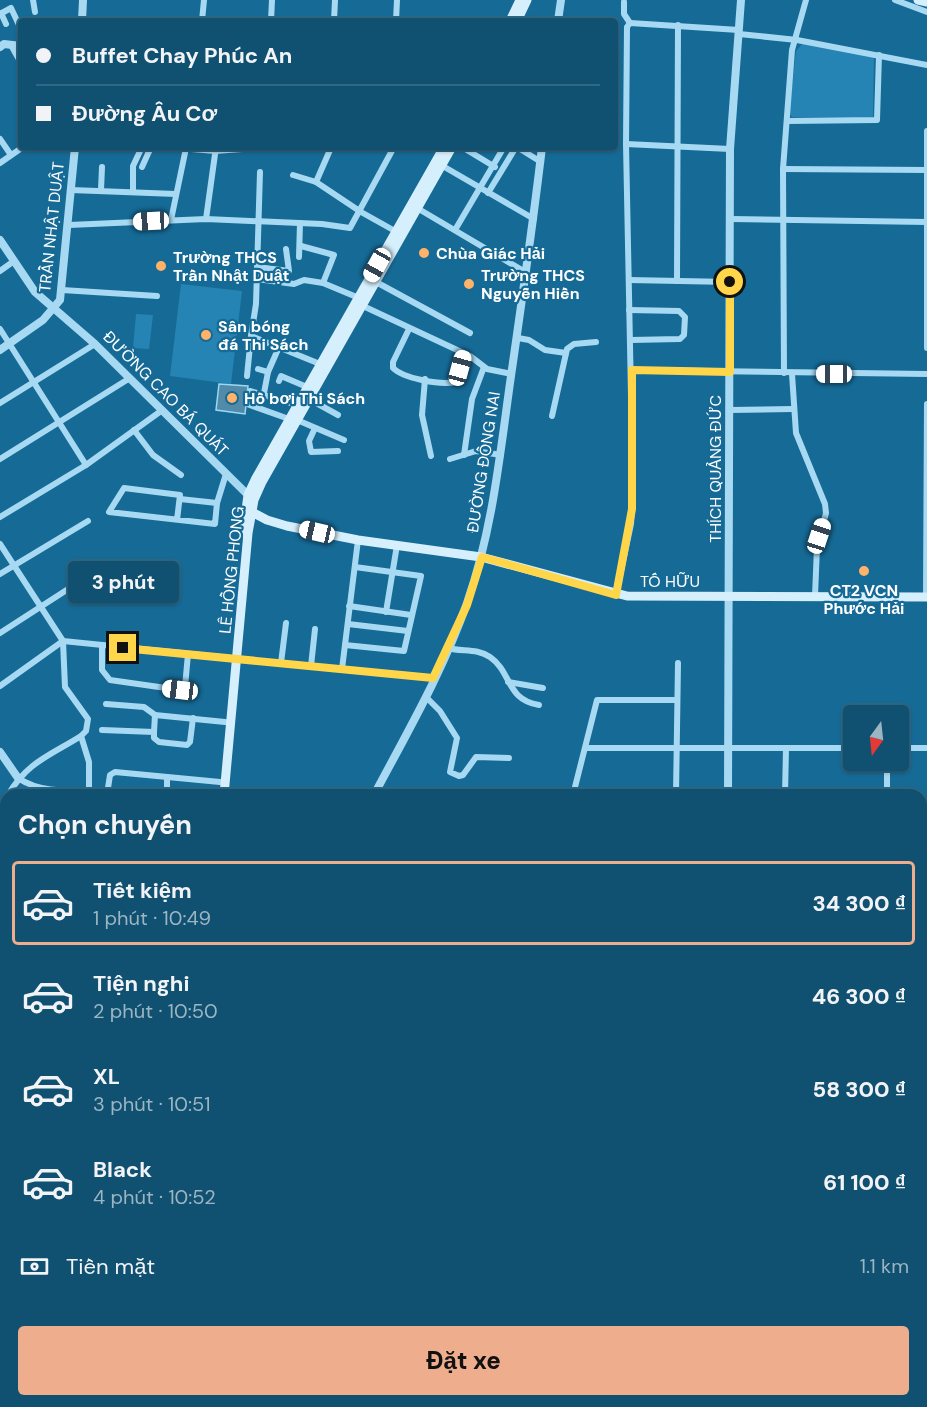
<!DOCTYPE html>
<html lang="vi">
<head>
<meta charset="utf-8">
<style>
	body { margin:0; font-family:"DM Sans",sans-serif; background:#1e5a78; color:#f1f3f6; height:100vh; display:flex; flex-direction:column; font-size:22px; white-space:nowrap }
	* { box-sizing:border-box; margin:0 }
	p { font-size:20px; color:#9cb5c3 }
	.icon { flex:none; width:33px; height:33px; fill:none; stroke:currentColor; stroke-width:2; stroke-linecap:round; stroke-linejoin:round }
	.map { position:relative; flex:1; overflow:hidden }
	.drawer { position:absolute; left:0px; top:789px; width:927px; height:618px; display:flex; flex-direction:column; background:#105070; border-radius:18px 18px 0 0; box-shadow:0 2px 4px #0004,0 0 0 2px #306783 }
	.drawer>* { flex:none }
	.banner { position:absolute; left:18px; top:18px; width:600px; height:132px; border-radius:6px; box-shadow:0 2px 4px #0004,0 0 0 2px #306783; display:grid; align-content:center; height:132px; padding:0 18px; background:#105070 }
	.needle { width:39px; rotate:195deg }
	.tools { position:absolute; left:843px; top:705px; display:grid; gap:12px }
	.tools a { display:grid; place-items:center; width:66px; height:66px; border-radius:6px; background:#105070; box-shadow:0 2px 4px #0004,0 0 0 2px #306783; font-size:30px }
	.end { position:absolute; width:27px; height:27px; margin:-14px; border:8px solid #ffd54a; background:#111; box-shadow:0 0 0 3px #111 }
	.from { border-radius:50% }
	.bubble { position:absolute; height:42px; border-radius:6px; background:#105070; box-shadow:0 2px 4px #0004,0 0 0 2px #306783; font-size:20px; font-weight:800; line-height:42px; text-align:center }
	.car { position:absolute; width:18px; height:36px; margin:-18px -9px; border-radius:8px; box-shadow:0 0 4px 2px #0007; background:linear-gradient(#fff 24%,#345 0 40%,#fff 0 76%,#345 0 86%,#fff 0) }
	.banner b { display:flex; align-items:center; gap:21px; height:57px; font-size:22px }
	.banner b+b { border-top:2px solid #306783 }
	.banner i { width:15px; height:15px; background:#f1f3f6 }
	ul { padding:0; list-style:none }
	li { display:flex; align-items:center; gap:18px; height:84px; margin:0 12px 9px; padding:0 6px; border:3px solid transparent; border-radius:6px }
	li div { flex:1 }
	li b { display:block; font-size:22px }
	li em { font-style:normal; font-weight:800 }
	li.on { border-color:#eead8d }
	li>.icon { width:54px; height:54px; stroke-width:1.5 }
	h2 { padding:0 18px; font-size:27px; line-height:72px }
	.pay { display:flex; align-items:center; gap:15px; height:66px; padding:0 18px; font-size:22px }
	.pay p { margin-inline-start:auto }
	.cta { display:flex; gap:12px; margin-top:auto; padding:12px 18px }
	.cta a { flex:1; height:69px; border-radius:6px; background:#eead8d; color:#111; font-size:24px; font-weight:800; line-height:69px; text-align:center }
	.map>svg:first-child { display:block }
	.green { fill:#2584b3 }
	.water { fill:#518ba9; stroke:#99d8f4; stroke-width:1.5 }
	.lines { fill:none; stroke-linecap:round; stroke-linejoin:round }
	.minor { stroke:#a7d9f2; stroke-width:6 }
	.tertiary { stroke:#a7d9f2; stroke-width:8 }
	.secondary { stroke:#d6effc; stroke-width:9 }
	.primary { stroke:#f2faff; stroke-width:10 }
	.rail { stroke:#fff; stroke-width:1.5; stroke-dasharray:10 4.5; stroke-linecap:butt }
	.route { stroke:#ffd54a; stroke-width:8 }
	.poi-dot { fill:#ffb268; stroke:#166a96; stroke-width:2 }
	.labels { text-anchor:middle; stroke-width:4.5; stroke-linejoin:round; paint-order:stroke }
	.street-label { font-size:16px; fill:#fff; stroke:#166a96 }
	.poi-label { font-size:16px; font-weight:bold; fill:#fff; stroke:#166a96; text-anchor:start }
</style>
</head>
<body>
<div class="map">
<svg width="927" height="1407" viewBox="0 0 927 1407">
	<rect width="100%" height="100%" fill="#166a96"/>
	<!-- green -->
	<g class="green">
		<path d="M803,43L874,57L873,118L792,117L789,113L796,51Z"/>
		<path d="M181,284L242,291L231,384L170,376Z"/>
		<path d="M136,314L153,315L149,349L133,348Z"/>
		<path d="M921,1298L927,1300V1335L921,1333Z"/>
		<path d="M0,1305L6,1309V1380L0,1371Z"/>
		<path d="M924,1388L927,1389V1407H912L915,1401H921V1390Z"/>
		<path d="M15,1401H153L154,1407H30L28,1404L22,1407Z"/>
		<path d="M306,1401H339L356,1407H291Z"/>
	</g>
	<!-- water -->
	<path class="water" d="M219,384L248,386L245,414L216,410Z"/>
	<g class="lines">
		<!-- minor -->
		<g class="minor">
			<path d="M33,0L35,12"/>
			<path d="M895,0L927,12"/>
			<path d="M1,13L6,24"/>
			<path d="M0,14L11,8L19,25"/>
			<path d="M202,21L204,0"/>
			<path d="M271,21L272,0"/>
			<path d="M334,21L335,0"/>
			<path d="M396,21L397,0"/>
			<path d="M630,23L739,30"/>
			<path d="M739,34L797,40L927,65"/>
			<path d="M11,45L21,63"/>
			<path d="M787,121L877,120L879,55"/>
			<path d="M927,131V348"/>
			<path d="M0,139L11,155"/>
			<path d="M626,144L730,149"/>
			<path d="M168,147L215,151L269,147"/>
			<path d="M462,147L495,167"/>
			<path d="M517,147L541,162"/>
			<path d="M0,163L23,147"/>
			<path d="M441,165L534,219"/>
			<path d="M142,167L151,147"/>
			<path d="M783,169L927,170"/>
			<path d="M260,172L256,304L251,336L320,364"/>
			<path d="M293,175L316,182L361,212L395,231"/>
			<path d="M316,182L330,150L321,147"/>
			<path d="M71,190L176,194"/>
			<path d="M101,190L102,167"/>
			<path d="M133,191V166L142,147"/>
			<path d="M488,193L516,147"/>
			<path d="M417,208L527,273"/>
			<path d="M206,219L216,147"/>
			<path d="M731,219L927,222"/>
			<path d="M171,220L186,148"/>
			<path d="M69,225L206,219L322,224L350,228L394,147"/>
			<path d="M455,230L504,147"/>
			<path d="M301,246L334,255L323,283"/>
			<path d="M299,257L300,223"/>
			<path d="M257,267L289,271L286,249"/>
			<path d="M0,271L14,261"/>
			<path d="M257,279L294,284L304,280L323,283L359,298"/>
			<path d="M629,280L730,282"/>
			<path d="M677,281L678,25"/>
			<path d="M376,282L470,333"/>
			<path d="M62,290L157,296"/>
			<path d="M363,306L470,356L487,369L512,374"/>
			<path d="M629,310L679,311L685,317L684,335L680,339L631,340"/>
			<path d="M0,329L86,465"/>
			<path d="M409,329L393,362V368C404,379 440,385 456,382L464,354"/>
			<path d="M518,338L529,340L545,350L566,353"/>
			<path d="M258,369L268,372"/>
			<path d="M631,370L927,374"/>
			<path d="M784,373L783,169L792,50L806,0"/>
			<path d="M792,374L796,433L825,504L826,513L817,547L815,596"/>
			<path d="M247,376L251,336"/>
			<path d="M425,379L422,415L431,456"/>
			<path d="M279,381L281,376L307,387"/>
			<path d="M250,391L298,405"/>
			<path d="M264,393L268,372L279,347"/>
			<path d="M309,399L338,415"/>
			<path d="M0,403L95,344"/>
			<path d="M247,404L289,419"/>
			<path d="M730,410L793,409"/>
			<path d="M552,416L567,349L574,344L596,342"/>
			<path d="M297,420L344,440"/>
			<path d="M315,428L309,441L311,452L338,451"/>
			<path d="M134,430L153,455L181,475"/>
			<path d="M464,455L472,399L484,367"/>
			<path d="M0,459L130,378"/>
			<path d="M450,459L476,451L501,455"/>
			<path d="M180,499L217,503"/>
			<path d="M0,517L86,465L161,411"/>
			<path d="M177,520L180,495L124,488L109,512L215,524L217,503L226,474"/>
			<path d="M0,544L63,641L65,687L88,719L86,731L81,736C51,755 27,762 8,795"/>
			<path d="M0,574L88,521"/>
			<path d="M616,595L631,524L633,496L626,144L627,27L630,23L624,14V2"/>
			<path d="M926,597L927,404"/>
			<path d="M349,606L411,615"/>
			<path d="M386,612L397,545"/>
			<path d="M348,624L408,631"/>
			<path d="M0,633L79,582"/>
			<path d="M102,645V670L110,680L180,690L185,687L188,654"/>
			<path d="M345,645L404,651L421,576L355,567"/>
			<path d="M448,648C462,652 477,648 490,657C512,672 506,700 539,705"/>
			<path d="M237,659L433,678"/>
			<path d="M281,663L286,623"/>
			<path d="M311,666L315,629"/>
			<path d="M342,669L358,540"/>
			<path d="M508,682L543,688"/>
			<path d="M0,686L63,641L231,658"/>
			<path d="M426,697L440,711L457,738L450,772L459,776L463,775L476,757L509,758"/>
			<path d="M106,704L144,707L155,715L225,722"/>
			<path d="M102,730L154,732V738L159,742L187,745L190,742L193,718"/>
			<path d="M154,732L155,715"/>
			<path d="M81,736L89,762V790"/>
			<path d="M587,748H854"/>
			<path d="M898,748H927"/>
			<path d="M887,760V795"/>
			<path d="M18,778C43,795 76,790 105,791L108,788L110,775L115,772L220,782"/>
			<path d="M152,794L159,795"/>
			<path d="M167,795V777"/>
			<path d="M573,795L597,700H677"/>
			<path d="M676,795L678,663"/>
			<path d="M785,795L786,748"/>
			<path d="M921,801H927"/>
			<path d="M0,810L6,799"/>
			<path d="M0,837L6,838"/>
			<path d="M921,847H927"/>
			<path d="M921,900H927"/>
			<path d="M0,913V903"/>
			<path d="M0,924H6"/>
			<path d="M0,939H6"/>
			<path d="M921,948H927"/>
			<path d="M0,965L6,968"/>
			<path d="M6,978V979"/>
			<path d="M921,1005H927"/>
			<path d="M0,1012L6,1014"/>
			<path d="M921,1061H927"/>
			<path d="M921,1109H927"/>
			<path d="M921,1147H927"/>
			<path d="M921,1195H927"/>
			<path d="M921,1243H927"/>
			<path d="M921,1292L927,1294"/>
			<path d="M921,1336L927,1338"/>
			<path d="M921,1379L927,1368"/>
			<path d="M528,1401L537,1407"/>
			<path d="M614,1401L624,1407"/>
			<path d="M639,1401L646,1407"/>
			<path d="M803,1401L814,1407"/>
			<path d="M883,1401L894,1407"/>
			<path d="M375,1407L378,1401"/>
			<path d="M547,1407L552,1401"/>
			<path d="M663,1407L668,1401"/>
			<path d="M791,1407L795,1401"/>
			<path d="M905,1407L908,1401"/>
		</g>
		<!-- tertiary -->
		<g class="tertiary">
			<path d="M82,21L83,0"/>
			<path d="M558,21L561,0"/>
			<path d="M0,47L4,44L21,46"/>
			<path d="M0,240L35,292L95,344L252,499"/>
			<path d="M0,350L43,320L60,300L75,147"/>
			<path d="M0,752L18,778"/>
			<path d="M374,795C407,733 444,669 467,603C493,529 500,453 511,376C522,300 533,224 542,147"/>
			<path d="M728,795L730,149L741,0"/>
			<path d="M0,1196L6,1197"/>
			<path d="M708,1401L715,1407"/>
			<path d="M724,1407V1401"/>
		</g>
		<!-- secondary -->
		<g class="secondary">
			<path d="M918,0L927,2"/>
			<path d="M510,21L520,0"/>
			<path d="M517,21L527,0"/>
			<path d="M248,510L267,520L287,526L358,540L481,557L627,596L927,597"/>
			<path d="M243,533L248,495L256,478L444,147"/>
			<path d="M224,795L248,533L254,500L262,482L452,147"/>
		</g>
		<!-- primary -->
		<g class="primary">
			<path d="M0,1156L6,1160"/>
			<path d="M0,1215L6,1213"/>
			<path d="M387,1401L397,1407"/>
			<path d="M409,1401L419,1407"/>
		</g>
		<!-- rail -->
		<g class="rail">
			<path d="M0,1054L6,1062"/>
			<path d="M0,1093L6,1097"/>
			<path d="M475,1401L484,1407"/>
		</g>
	</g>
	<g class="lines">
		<!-- route -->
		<path class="route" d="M123,648L433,678L467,605L482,557L616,595L632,509V370L730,372V282"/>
	</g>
	<!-- markers -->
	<g class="poi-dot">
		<circle cx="424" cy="253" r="6"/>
		<circle cx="161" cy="266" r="6"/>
		<circle cx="469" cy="284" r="6"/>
		<circle cx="206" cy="335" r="6"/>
		<circle cx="232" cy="398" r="6"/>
		<circle cx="864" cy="571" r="6"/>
	</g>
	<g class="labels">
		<!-- street labels -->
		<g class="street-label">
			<text transform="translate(51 227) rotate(-84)" y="6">TRẦN NHẬT DUẬT</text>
			<text transform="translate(166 393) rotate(45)" y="6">ĐƯỜNG CAO BÁ QUÁT</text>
			<text transform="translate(483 462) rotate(-81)" y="6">ĐƯỜNG ĐỒNG NAI</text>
			<text transform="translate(715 469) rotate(-90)" y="6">THÍCH QUẢNG ĐỨC</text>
			<text transform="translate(231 570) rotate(-84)" y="6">LÊ HỒNG PHONG</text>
			<text x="670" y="587">TỐ HỮU</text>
		</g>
		<!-- poi labels -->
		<g class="poi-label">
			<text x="436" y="259">Chùa Giác Hải</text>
			<text x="173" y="263">Trường THCS<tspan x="173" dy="18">Trần Nhật Duật</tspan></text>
			<text x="481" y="281">Trường THCS<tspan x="481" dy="18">Nguyễn Hiền</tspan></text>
			<text x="218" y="332">Sân bóng<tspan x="218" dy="18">đá Thi Sách</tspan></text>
			<text x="244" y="404">Hồ bơi Thi Sách</text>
			<text x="864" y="596" text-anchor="middle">CT2 VCN<tspan x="864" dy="18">Phước Hải</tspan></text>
		</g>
	</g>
</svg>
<div class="tools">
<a><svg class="needle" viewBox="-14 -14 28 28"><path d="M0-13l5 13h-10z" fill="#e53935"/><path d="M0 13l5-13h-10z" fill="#9cb5c3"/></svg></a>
</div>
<i class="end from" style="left:730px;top:282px"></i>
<i class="end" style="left:123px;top:648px"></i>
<div class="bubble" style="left:68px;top:561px;width:111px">3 phút</div>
<i class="car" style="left:151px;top:221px;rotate:267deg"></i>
<i class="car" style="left:377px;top:265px;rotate:209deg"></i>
<i class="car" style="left:460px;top:368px;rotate:15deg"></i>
<i class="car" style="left:834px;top:374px;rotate:270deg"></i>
<i class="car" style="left:317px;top:532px;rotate:283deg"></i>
<i class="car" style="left:819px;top:536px;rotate:18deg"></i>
<i class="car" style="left:180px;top:690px;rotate:277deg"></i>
<div class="banner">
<b><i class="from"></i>Buffet Chay Phúc An</b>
<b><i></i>Đường Âu Cơ</b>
</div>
<section class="drawer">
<h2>Chọn chuyến</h2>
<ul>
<li class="on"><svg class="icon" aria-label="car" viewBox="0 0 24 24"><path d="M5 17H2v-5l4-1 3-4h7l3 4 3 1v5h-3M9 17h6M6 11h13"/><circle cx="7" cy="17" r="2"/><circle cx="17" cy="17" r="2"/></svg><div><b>Tiết kiệm</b><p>1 phút · 10:49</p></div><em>34 300 ₫</em></li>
<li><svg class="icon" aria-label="car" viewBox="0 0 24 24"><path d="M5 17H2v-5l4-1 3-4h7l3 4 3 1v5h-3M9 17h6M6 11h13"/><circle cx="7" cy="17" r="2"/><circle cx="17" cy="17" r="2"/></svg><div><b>Tiện nghi</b><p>2 phút · 10:50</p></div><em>46 300 ₫</em></li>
<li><svg class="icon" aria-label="car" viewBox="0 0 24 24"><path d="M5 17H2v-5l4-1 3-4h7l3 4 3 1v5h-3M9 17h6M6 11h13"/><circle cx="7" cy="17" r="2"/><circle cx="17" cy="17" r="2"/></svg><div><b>XL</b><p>3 phút · 10:51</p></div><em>58 300 ₫</em></li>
<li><svg class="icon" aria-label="car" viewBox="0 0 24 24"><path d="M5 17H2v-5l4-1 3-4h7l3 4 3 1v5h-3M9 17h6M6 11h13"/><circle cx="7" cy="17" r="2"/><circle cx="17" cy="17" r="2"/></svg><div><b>Black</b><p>4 phút · 10:52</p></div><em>61 100 ₫</em></li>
</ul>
<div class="pay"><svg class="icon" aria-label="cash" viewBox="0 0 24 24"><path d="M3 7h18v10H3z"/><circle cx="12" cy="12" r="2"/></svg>Tiền mặt<p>1.1 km</p></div>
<div class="cta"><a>Đặt xe</a></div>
</section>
</div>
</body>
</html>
